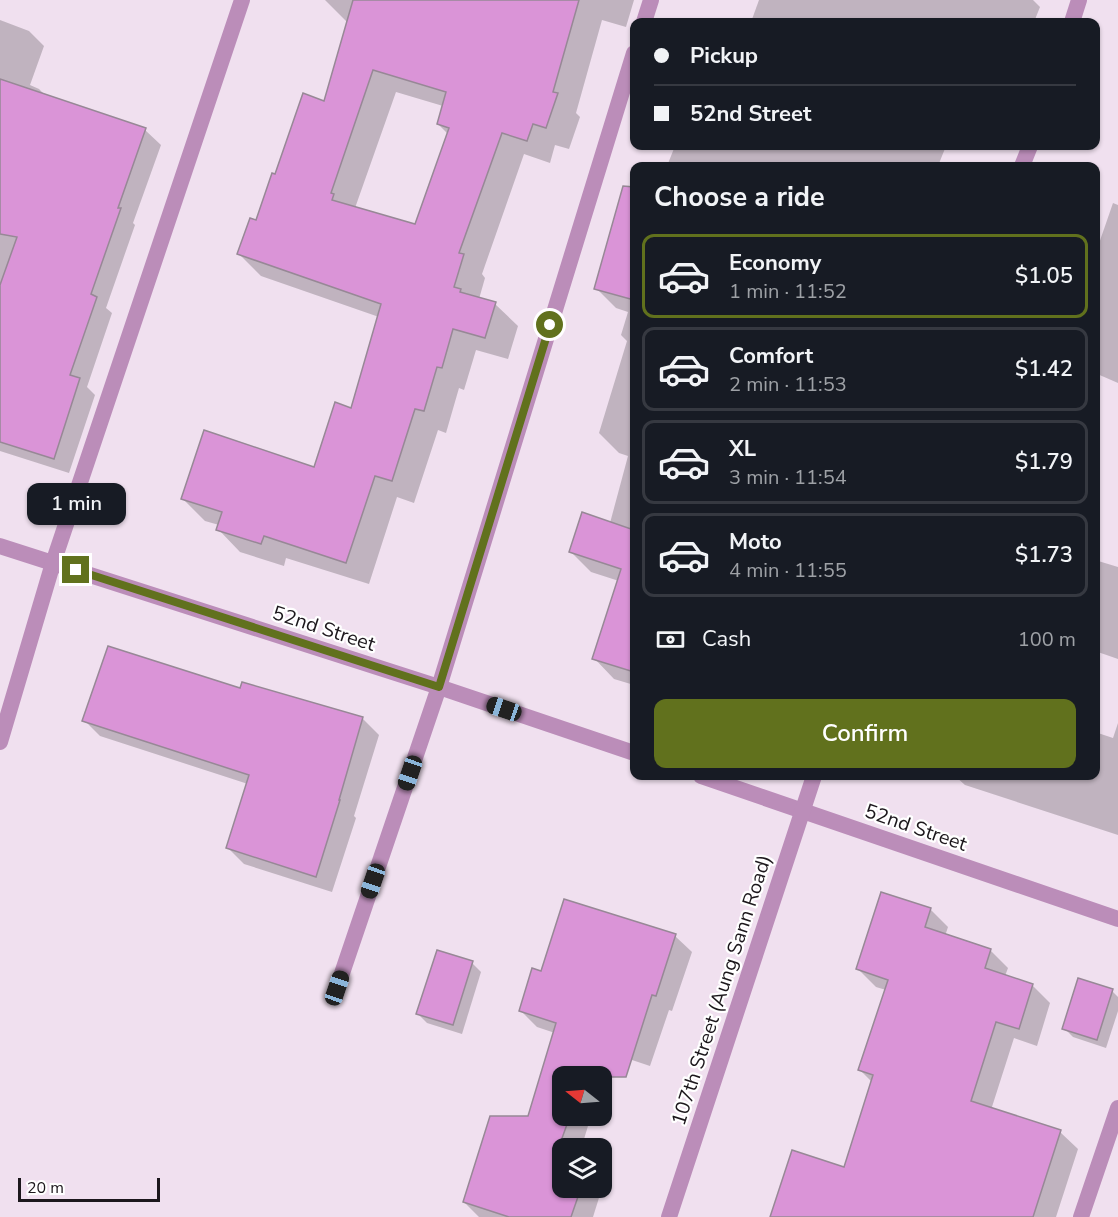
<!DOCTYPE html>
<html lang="en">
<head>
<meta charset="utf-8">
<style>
	body { margin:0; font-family:"Nunito Sans",sans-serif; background:#242831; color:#f1f3f6; height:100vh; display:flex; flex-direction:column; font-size:22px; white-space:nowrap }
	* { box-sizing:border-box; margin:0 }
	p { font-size:20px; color:#9ea1a6 }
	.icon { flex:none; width:33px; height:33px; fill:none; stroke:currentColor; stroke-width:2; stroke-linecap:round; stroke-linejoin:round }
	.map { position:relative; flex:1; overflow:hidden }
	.drawer { position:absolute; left:630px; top:162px; width:470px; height:618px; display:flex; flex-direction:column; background:#171b24; border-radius:12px; box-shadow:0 2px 4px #0004 }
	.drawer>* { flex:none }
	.top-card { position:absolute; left:630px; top:18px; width:470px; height:132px; border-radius:12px; box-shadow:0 2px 4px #0004; display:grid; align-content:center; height:132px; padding:0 24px; background:#171b24 }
	.needle { width:39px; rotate:287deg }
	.tools { position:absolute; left:552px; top:1066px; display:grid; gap:12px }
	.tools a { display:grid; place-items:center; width:60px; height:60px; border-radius:12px; background:#171b24; box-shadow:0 2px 4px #0004; font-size:30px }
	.scale { position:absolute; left:18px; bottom:15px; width:142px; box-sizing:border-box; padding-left:6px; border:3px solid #1c171c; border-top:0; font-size:16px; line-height:21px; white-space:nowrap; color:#1c171c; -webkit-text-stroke:4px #fff; paint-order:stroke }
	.end { position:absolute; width:27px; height:27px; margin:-14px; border:8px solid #61711d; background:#fff; box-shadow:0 0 0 3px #fff }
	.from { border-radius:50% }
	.bubble { position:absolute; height:42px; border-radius:12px; background:#171b24; box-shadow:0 2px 4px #0004; font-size:20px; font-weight:600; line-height:42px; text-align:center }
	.car { position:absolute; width:18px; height:36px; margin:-18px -9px; border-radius:8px; box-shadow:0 0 4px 2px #0007; background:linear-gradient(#222 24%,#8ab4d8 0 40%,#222 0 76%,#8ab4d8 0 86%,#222 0) }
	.top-card b { display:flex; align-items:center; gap:21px; height:57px; font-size:22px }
	.top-card b+b { border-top:2px solid #363941 }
	.top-card i { width:15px; height:15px; background:#f1f3f6 }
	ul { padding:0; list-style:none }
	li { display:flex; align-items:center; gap:18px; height:84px; margin:0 12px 9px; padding:0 12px; border:3px solid #363941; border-radius:12px }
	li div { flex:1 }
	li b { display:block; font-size:22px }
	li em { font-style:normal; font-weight:600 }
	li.active { border-color:#61711d }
	li>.icon { width:54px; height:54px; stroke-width:1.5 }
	h2 { padding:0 24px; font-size:27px; line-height:72px }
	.pay { display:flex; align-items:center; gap:15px; height:66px; padding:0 24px; font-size:22px }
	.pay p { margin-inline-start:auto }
	.button { display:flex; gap:12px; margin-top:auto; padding:12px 24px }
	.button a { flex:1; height:69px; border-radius:12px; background:#61711d; color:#fff; font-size:24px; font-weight:600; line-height:69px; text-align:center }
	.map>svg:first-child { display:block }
	.shadow { fill:#0003; fill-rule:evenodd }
	.building { fill:#da94d7; stroke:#978896; stroke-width:1.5; fill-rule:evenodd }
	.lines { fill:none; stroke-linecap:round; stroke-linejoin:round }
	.minor { stroke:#bb8db9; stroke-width:16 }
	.route { stroke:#61711d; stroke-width:8 }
	.labels { text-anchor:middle; stroke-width:4.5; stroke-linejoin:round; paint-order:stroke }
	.street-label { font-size:20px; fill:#1c171c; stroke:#fff }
</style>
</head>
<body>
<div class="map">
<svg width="1118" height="1217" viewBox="0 0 1118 1217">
	<rect width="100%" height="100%" fill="#f0e0ef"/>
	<!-- shadow -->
	<g class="shadow">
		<path d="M325,0H634L626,27L602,20L576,113L580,117L569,149L555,145L550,163L524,154L482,274L485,278L479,299L495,304L518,326L508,359L476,350L464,390L459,388L446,433L438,430L414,503L397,497L369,584L286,558L284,566L240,552L218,529L219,525L205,521L183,499L315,469L352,410L379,317L261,276L239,254L257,222L276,176L325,103L348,23ZM396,92L443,106L438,124L448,134L416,226L355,208Z"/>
		<path d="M759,0H1033L1040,7L1034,22H751Z"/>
		<path d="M0,20L29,31L44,46L30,85L39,89L46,96L145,130L161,145L133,223L135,225L106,308L112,313L87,387L95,395L69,473L0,451Z"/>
		<path d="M675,146H946L938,166H667Z"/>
		<path d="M1113,203L1118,205V383L1095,373V255Z"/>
		<path d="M606,253L634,261V685L614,679L594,658L619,581L591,572L571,552L610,523L628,456L619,453L599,433L627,341L621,335L628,312L616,308L596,288Z"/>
		<path d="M1095,560L1118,567V659L1095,651Z"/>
		<path d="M243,684L363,719L379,735L354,816L356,818L332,892L244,864L228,848L248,784L100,736L84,720L241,690Z"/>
		<path d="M1118,723V835L965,785L955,776H1095V732L1113,738Z"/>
		<path d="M930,909L948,927L945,936L990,950L1008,968L1005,976L1032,985L1050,1003L1037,1046L1014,1038L991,1110L1060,1132L1078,1149L1056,1217H775L845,1168L872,1082L860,1070L886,990L876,987L858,969Z"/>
		<path d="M675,936L692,952L672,1011L669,1010L650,1066L611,1053L602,1084V1077H562V1116H591L581,1149H562V1188H602V1162L608,1169L593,1217H479L464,1202L525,1131L555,1033L537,1027L520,1010L542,973Z"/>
		<path d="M472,963L481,972L462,1034L427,1023L418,1014Z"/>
		<path d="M1112,991L1118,997V1011L1106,1048L1073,1037L1064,1028Z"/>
	</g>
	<!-- building -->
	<g class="building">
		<path d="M353,0H579L553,92L558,93L546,128L533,124L527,141L502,133L459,253L464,254L454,287L461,289L460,292L496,302L485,338L453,329L442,368L437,367L424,411L415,409L392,481L375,476L346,563L264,536L261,544L216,530L222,512L181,499L204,430L314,467L335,402L351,408L381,304L237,254L250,218L256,220L272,173L275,174L303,93L324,101ZM373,70L446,92L437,124L449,128L415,224L332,200L334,194L331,193Z"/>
		<path d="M0,79L146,128L118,208H121L91,294L97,297L70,375L80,378L54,459L0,442V285L17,237L0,234Z"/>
		<path d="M623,186L634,187V300L594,289Z"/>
		<path d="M582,512L634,530V672L592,659L621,569L569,552Z"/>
		<path d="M108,646L240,688L242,682L363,717L339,800H340L316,877L226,848L249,775L82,721Z"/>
		<path d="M881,892L931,908L925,927L991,949L985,968L1033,984L1019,1029L996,1022L971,1101L1061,1130L1033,1217H770L792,1150L844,1167L873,1075L858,1070L888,980L856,969Z"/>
		<path d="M564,899L676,934L656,996L652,995L626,1077H562V1116H570L561,1141L586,1149H562V1188H581L571,1217H509L463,1202L490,1116H528L556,1023L519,1011L532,968L541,971Z"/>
		<path d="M437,950L473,961L453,1025L416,1014Z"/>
		<path d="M1078,978L1113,989L1097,1040L1062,1029Z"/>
	</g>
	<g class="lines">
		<!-- minor -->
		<g class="minor">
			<path d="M644,22L651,0"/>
			<path d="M1072,22L1079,0"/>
			<path d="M1022,166L1030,146"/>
			<path d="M0,546L439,687L634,753"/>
			<path d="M0,742L53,563L242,0"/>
			<path d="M701,776L1118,919"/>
			<path d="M337,988L439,687L634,53"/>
			<path d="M669,1217L814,776"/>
			<path d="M1081,1217L1118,1108"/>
		</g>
	</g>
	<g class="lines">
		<!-- route -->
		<path class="route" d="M76,570L439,687L550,325"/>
	</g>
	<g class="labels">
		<!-- street labels -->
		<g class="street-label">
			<text transform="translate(324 628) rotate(18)" y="7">52nd Street</text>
			<text transform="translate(916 827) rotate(19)" y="7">52nd Street</text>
			<text transform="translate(721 990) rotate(-72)" y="7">107th Street (Aung Sann Road)</text>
		</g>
	</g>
</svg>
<div class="tools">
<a><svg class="needle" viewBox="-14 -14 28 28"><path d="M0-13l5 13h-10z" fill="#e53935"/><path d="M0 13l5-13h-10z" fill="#9ea1a6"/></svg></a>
<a><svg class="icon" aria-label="layers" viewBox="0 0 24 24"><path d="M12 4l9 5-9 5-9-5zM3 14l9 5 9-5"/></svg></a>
</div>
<div class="scale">20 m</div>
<i class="end from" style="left:550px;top:325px"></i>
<i class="end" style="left:76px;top:570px"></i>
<div class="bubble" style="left:27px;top:483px;width:99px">1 min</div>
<i class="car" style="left:504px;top:709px;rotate:289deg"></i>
<i class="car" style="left:410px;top:773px;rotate:199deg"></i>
<i class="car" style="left:373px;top:881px;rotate:199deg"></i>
<i class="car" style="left:337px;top:988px;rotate:19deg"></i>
<div class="top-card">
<b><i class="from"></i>Pickup</b>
<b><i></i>52nd Street</b>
</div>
<section class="drawer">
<h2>Choose a ride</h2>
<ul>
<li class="active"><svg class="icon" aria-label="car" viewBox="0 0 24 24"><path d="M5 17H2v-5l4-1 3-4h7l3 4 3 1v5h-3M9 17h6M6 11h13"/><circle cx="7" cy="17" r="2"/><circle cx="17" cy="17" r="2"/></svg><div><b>Economy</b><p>1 min · 11:52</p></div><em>$1.05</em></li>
<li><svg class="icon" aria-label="car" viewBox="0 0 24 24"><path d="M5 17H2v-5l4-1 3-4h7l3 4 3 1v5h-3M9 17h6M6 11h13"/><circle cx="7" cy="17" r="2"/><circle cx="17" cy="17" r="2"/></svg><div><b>Comfort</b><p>2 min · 11:53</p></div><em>$1.42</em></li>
<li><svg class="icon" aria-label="car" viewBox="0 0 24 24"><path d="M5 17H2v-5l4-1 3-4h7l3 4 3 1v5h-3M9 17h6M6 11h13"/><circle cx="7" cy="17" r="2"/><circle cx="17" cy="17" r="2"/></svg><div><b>XL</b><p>3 min · 11:54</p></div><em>$1.79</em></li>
<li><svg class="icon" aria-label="car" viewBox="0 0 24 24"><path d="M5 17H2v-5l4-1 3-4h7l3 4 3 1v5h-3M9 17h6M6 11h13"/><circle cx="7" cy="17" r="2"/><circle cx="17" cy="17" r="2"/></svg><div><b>Moto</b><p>4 min · 11:55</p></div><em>$1.73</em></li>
</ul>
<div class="pay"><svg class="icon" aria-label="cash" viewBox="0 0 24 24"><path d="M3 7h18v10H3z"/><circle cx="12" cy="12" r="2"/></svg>Cash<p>100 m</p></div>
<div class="button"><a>Confirm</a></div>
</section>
</div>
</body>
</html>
